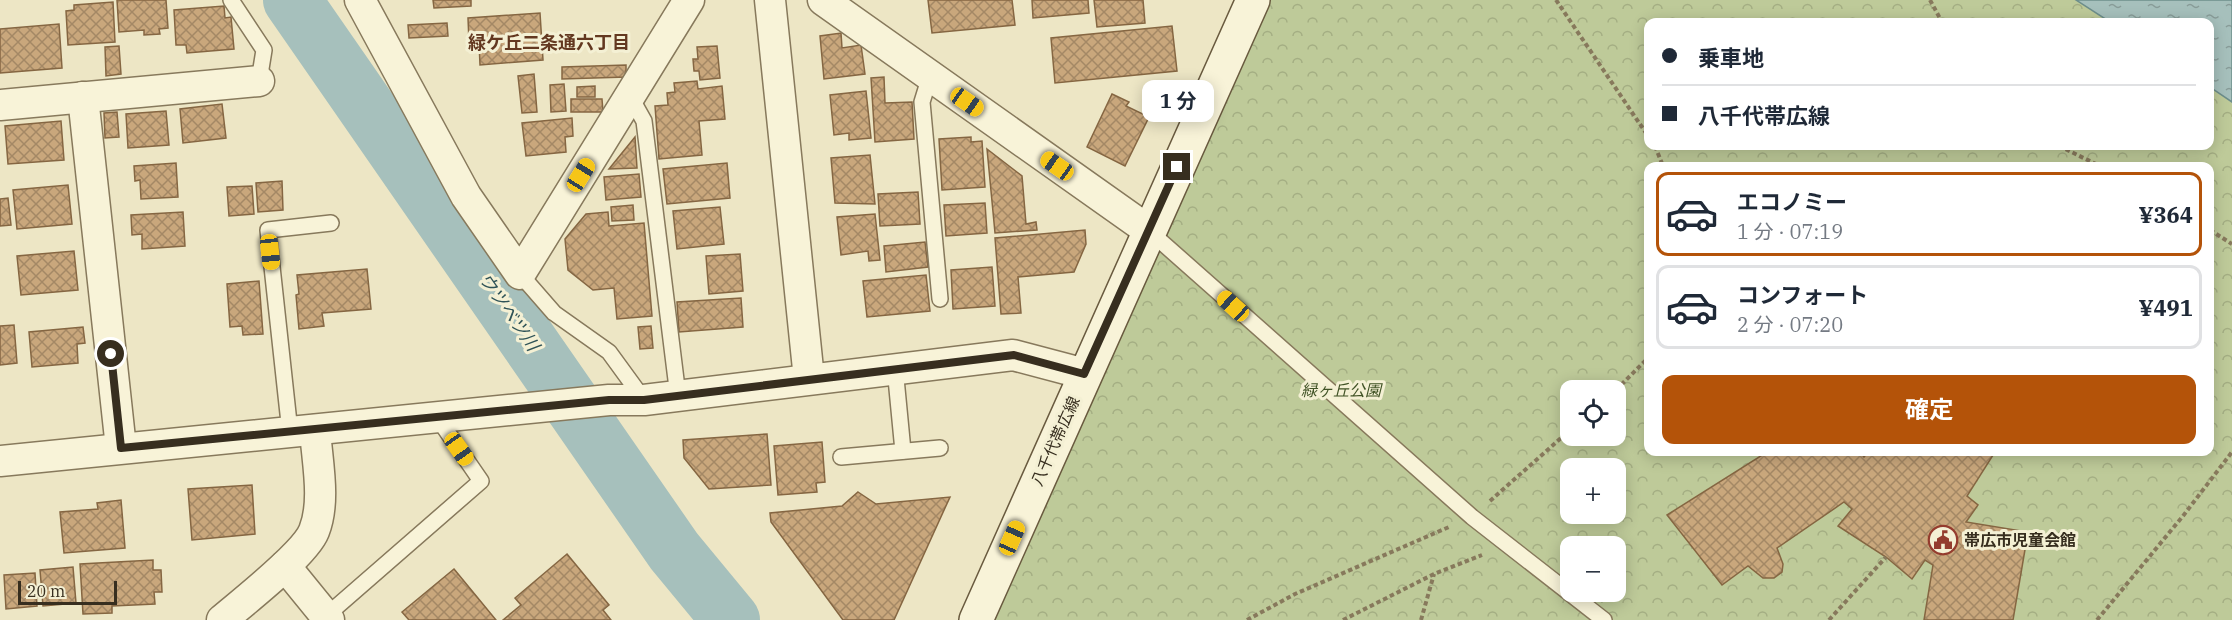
<!DOCTYPE html>
<html lang="ja">
<head>
<meta charset="utf-8">
<style>
	body { margin:0; font-family:"IBM Plex Serif","Noto Sans JP",serif; background:#f6f6f7; color:#1f2937; height:100vh; display:flex; flex-direction:column; font-size:22px; white-space:nowrap }
	* { box-sizing:border-box; margin:0 }
	p { font-size:20px; color:#747a83 }
	.icon { flex:none; width:33px; height:33px; fill:none; stroke:currentColor; stroke-width:2; stroke-linecap:round; stroke-linejoin:round }
	.map { position:relative; flex:1; overflow:hidden }
	.panel { position:absolute; left:1644px; top:162px; width:570px; height:294px; display:flex; flex-direction:column; background:#fff; border-radius:12px; box-shadow:0 3px 15px #0003 }
	.panel>* { flex:none }
	.banner { position:absolute; left:1644px; top:18px; width:570px; height:132px; border-radius:12px; box-shadow:0 3px 15px #0003; display:grid; align-content:center; height:132px; padding:0 18px; background:#fff }
	.tools { position:absolute; left:1560px; top:380px; display:grid; gap:12px }
	.tools a { display:grid; place-items:center; width:66px; height:66px; border-radius:12px; background:#fff; box-shadow:0 3px 15px #0003; font-size:30px }
	.scale { position:absolute; left:18px; bottom:15px; width:99px; box-sizing:border-box; padding-left:6px; border:3px solid #372e1f; border-top:0; font-size:16px; line-height:21px; white-space:nowrap; color:#372e1f; -webkit-text-stroke:4px #f4f0d4; paint-order:stroke }
	.end { position:absolute; width:27px; height:27px; margin:-14px; border:8px solid #372e1f; background:#fff; box-shadow:0 0 0 3px #fff }
	.from { border-radius:50% }
	.bubble { position:absolute; height:42px; border-radius:12px; background:#fff; box-shadow:0 3px 15px #0003; font-size:20px; font-weight:700; line-height:42px; text-align:center }
	.car { position:absolute; width:18px; height:36px; margin:-18px -9px; border-radius:8px; box-shadow:0 0 4px 2px #0007; background:linear-gradient(#f5c518 24%,#345 0 40%,#f5c518 0 76%,#345 0 86%,#f5c518 0) }
	.banner b { display:flex; align-items:center; gap:21px; height:57px; font-size:22px }
	.banner b+b { border-top:2px solid #e0e1e3 }
	.banner i { width:15px; height:15px; background:#1f2937 }
	ul { padding:10px 0 0; list-style:none }
	li { display:flex; align-items:center; gap:18px; height:84px; margin:0 12px 9px; padding:0 6px; border:3px solid #e0e1e3; border-radius:12px }
	li div { flex:1 }
	li b { display:block; font-size:22px }
	li em { font-style:normal; font-weight:700 }
	li.current { border-color:#b45309 }
	li>.icon { width:54px; height:54px; stroke-width:1.5 }
	.button { display:flex; gap:12px; margin-top:auto; padding:12px 18px }
	.button a { flex:1; height:69px; border-radius:12px; background:#b45309; color:#fff; font-size:24px; font-weight:700; line-height:69px; text-align:center }
	.map>svg:first-child { display:block }
	.park { fill:url(#park-crowns); fill-rule:evenodd }
	.water { fill:url(#water-ripples); stroke:#6d8e8b; stroke-width:1.5 }
	.lines { fill:none; stroke-linecap:round; stroke-linejoin:round }
	.river { stroke:#a6c0bc; stroke-width:58 }
	.building { fill:url(#building-cross-hatch); stroke:#856642; stroke-width:1.5 }
	.service-casing { stroke:#87795c; stroke-width:18 }
	.minor-casing { stroke:#87795c; stroke-width:33 }
	.secondary-casing { stroke:#695a3f; stroke-width:36 }
	.path { stroke:#87795c; stroke-width:4; stroke-dasharray:4.5 3; stroke-linecap:butt }
	.service { stroke:#f8f3d8; stroke-width:15 }
	.minor { stroke:#f8f3d8; stroke-width:30 }
	.secondary { stroke:#f8f3d8; stroke-width:33 }
	.route { stroke:#372e1f; stroke-width:8 }
	.labels { text-anchor:middle; stroke-width:6; stroke-linejoin:round; paint-order:stroke }
	.park-label { font-size:16px; font-style:italic; fill:#415326; stroke:#f4f0d4 }
	.street-label { font-size:16px; fill:#372e1f; stroke:#f4f0d4 }
	.poi-label { font-size:16px; font-weight:bold; fill:#372e1f; stroke:#f4f0d4; text-anchor:start }
	.neighbourhood-label { font-size:18px; font-weight:bold; fill:#633820; stroke:#f4f0d4 }
	.water-label { font-size:18px; font-style:italic; fill:#2f5357; stroke:#f4f0d4 }
</style>
</head>
<body>
<div class="map">
<svg width="2232" height="620" viewBox="0 0 2232 620">
	<defs>
		<pattern id="park-crowns" width="20" height="18" patternUnits="userSpaceOnUse" patternTransform="scale(1.5)"><rect width="20" height="18" fill="#beca99"/><path d="M2 6a3 3 0 1 1 6 0M12 15a3 3 0 1 1 6 0" fill="none" stroke="#a4ae83"/></pattern>
		<pattern id="water-ripples" width="26" height="14" patternUnits="userSpaceOnUse" patternTransform="scale(1.5)"><rect width="26" height="14" fill="#a6c0bc"/><path d="M2 4q2-2 4 0t4 0M15 11q2-2 4 0t4 0" fill="none" stroke="#889c98"/></pattern>
		<pattern id="building-cross-hatch" width="8" height="8" patternUnits="userSpaceOnUse" patternTransform="scale(1.5)"><rect width="8" height="8" fill="#c9a77c"/><path d="M0 0l8 8M0 8l8-8" fill="none" stroke="#a48865"/></pattern>
	</defs>
	<rect width="100%" height="100%" fill="#ede6c5"/>
	<!-- park -->
	<path class="park" d="M1265,0H2232V620H984ZM1648,22H2210V146H1648ZM1648,166H2210V452H1648ZM1570,390H1616V435H1570ZM1570,468H1616V513H1570ZM1570,546H1616V591H1570Z"/>
	<!-- water -->
	<path class="water" d="M2076,0H2232V102L2210,87V22H2110Z"/>
	<g class="lines">
		<!-- river -->
		<path class="river" d="M292,0L674,551L731,620"/>
	</g>
	<!-- building -->
	<g class="building">
		<path d="M117,0H166L168,28L159,29L160,34L144,35V30L119,32Z"/>
		<path d="M433,0H471V6L434,8Z"/>
		<path d="M928,0H1012L1015,25L932,33Z"/>
		<path d="M1032,0H1088L1089,13L1033,18Z"/>
		<path d="M1094,0H1143L1145,23L1097,27Z"/>
		<path d="M113,2L115,42L68,45L66,11L74,10V5Z"/>
		<path d="M224,6L225,18L231,17L234,49L187,53L186,45H176L174,10Z"/>
		<path d="M540,13L543,60L480,65L479,42H469L468,18Z"/>
		<path d="M447,23L448,36L409,38L408,25Z"/>
		<path d="M59,24L62,68L0,73V29Z"/>
		<path d="M1172,26L1177,71L1055,83L1051,38Z"/>
		<path d="M841,33L842,48L861,45L865,74L824,79L820,36Z"/>
		<path d="M119,46L121,74L106,76L105,47Z"/>
		<path d="M717,46L720,78L700,80L699,71H694L693,59H698L697,47Z"/>
		<path d="M626,65V77L562,79V67Z"/>
		<path d="M534,74L537,112L522,113L518,76Z"/>
		<path d="M884,77L885,103L912,102L914,139L875,142L871,78Z"/>
		<path d="M697,81L698,89L722,86L725,119L699,121L702,155L659,159L655,106L668,105L667,93L675,92L674,83Z"/>
		<path d="M564,84L566,111L551,112L550,85Z"/>
		<path d="M595,86V97H577V87Z"/>
		<path d="M866,91L871,138L849,140V133L834,135L830,95Z"/>
		<path d="M1112,94L1129,102L1126,106L1149,117L1125,166L1087,147Z"/>
		<path d="M571,99H602L603,112H571Z"/>
		<path d="M222,104L226,138L183,143L180,109Z"/>
		<path d="M166,111L169,145L128,148L126,114Z"/>
		<path d="M117,112L119,137L105,138L104,113Z"/>
		<path d="M572,118L573,136L565,137L566,152L526,156L522,123Z"/>
		<path d="M61,121L64,160L8,164L5,126Z"/>
		<path d="M635,137L637,168L609,169Z"/>
		<path d="M971,137V142L982,141L985,187L942,190L939,139Z"/>
		<path d="M987,149L1022,176L1026,224L1036,222L1037,230L995,233Z"/>
		<path d="M870,155L875,204L835,203L831,158Z"/>
		<path d="M176,163L178,197L141,199L140,180L135,181L134,166Z"/>
		<path d="M727,163L730,198L667,204L663,169Z"/>
		<path d="M639,174L641,197L606,200L604,177Z"/>
		<path d="M282,181L283,210L258,212L256,183Z"/>
		<path d="M68,185L72,224L17,229L13,190Z"/>
		<path d="M252,186L254,214L229,216L227,187Z"/>
		<path d="M918,192L920,224L880,226L878,194Z"/>
		<path d="M8,198L11,225L0,226V199Z"/>
		<path d="M985,203L987,233L946,236L944,205Z"/>
		<path d="M633,205L634,220L612,221L611,207Z"/>
		<path d="M720,207L724,244L677,249L673,211Z"/>
		<path d="M183,212L185,246L142,249V234L132,235L131,215Z"/>
		<path d="M608,212L609,226L644,223L652,316L617,319L614,288L593,290L568,270L565,239L586,214Z"/>
		<path d="M875,214L880,260L869,261L868,251L841,255L837,217Z"/>
		<path d="M1085,230L1086,244L1074,272L1018,277L1021,313L1001,314L995,238Z"/>
		<path d="M925,242L928,267L886,272L884,246Z"/>
		<path d="M74,251L78,290L21,295L17,256Z"/>
		<path d="M740,254L743,291L709,294L706,256Z"/>
		<path d="M992,267L995,306L953,309L951,270Z"/>
		<path d="M367,269L371,309L322,313L324,326L299,329L296,295L299,294L297,275Z"/>
		<path d="M926,275L930,311L867,317L863,281Z"/>
		<path d="M259,281L263,334L243,335L242,326L230,327L227,284Z"/>
		<path d="M741,298L743,327L679,332L677,302Z"/>
		<path d="M14,325L17,363L0,365V326Z"/>
		<path d="M651,326L653,348L640,349L638,327Z"/>
		<path d="M83,327L85,343L77,344L78,363L32,367L29,332Z"/>
		<path d="M767,434L771,485L709,489L684,458L683,440Z"/>
		<path d="M822,442L825,482L816,483L817,492L778,495L774,446Z"/>
		<path d="M1767,452H1860L1864,457L1868,452H1995L1967,496L1978,505L1966,522L2028,532L2013,620H1924L1933,565L1925,560L1912,579L1886,557L1838,526L1852,509L1844,502L1777,548L1783,564L1782,572L1774,578H1763L1748,566L1722,585L1667,515Z"/>
		<path d="M252,485L255,534L192,540L188,489Z"/>
		<path d="M858,492L876,504L950,497L894,620H843L771,522L770,513L842,506Z"/>
		<path d="M121,500L125,548L64,553L60,512L98,509L97,503Z"/>
		<path d="M567,554L609,605L603,610L611,620H503L521,605L515,598Z"/>
		<path d="M153,560V570H161L162,592H154L155,604L112,606V613L83,614L80,564Z"/>
		<path d="M73,567L76,603L43,606L40,570Z"/>
		<path d="M454,569L496,620H409L402,612Z"/>
		<path d="M35,573L37,606L6,609L4,575Z"/>
	</g>
	<g class="lines">
		<!-- service casing -->
		<g class="service-casing">
			<g id="service">
				<path d="M231,0L264,50L259,81"/>
				<path d="M930,76L922,102L940,299"/>
				<path d="M630,96L644,121L678,396"/>
				<path d="M1148,230L1472,517L1604,620"/>
				<path d="M520,274L554,313L609,352L644,400"/>
				<path d="M895,368L903,451"/>
				<path d="M290,432L268,230L331,223"/>
				<path d="M841,457L940,448"/>
				<path d="M326,616L481,481L437,417"/>
			</g>
		</g>
		<!-- minor casing -->
		<g class="minor-casing">
			<g id="minor">
				<path d="M360,0L466,196L520,274L689,0"/>
				<path d="M770,0L809,379"/>
				<path d="M823,0L1148,230"/>
				<path d="M83,97L121,448"/>
				<path d="M0,105L259,81"/>
				<path d="M0,461L609,400H644L1013,355L1085,374"/>
				<path d="M285,566L329,620"/>
				<path d="M222,620C243,602 305,554 314,531C326,501 317,461 315,430"/>
			</g>
		</g>
		<!-- secondary casing -->
		<g class="secondary-casing">
			<path id="secondary" d="M976,620L1253,0"/>
		</g>
		<!-- path -->
		<g class="path">
			<path d="M1556,0L1648,136"/>
			<path d="M1930,0L1942,22"/>
			<path d="M1655,146L1663,166"/>
			<path d="M2059,146L2100,166"/>
			<path d="M2210,230L2232,244"/>
			<path d="M1616,390L1648,358"/>
			<path d="M1490,501L1570,430"/>
			<path d="M1247,620L1295,594L1449,527"/>
			<path d="M1343,620L1434,574L1482,555"/>
			<path d="M1421,620L1434,574"/>
			<path d="M1829,620L1886,557"/>
			<path d="M2097,620L2183,516L2232,452"/>
		</g>
		<!-- service -->
		<use href="#service" class="service"/>
		<!-- minor -->
		<use href="#minor" class="minor"/>
		<!-- secondary -->
		<use href="#secondary" class="secondary"/>
	</g>
	<g class="lines">
		<!-- route -->
		<path class="route" d="M111,354L121,448L609,400H644L1014,355L1084,374L1177,167"/>
	</g>
	<!-- icons -->
	<defs>
		<g id="civic-ring" transform="scale(1.5)"><circle r="9.5" fill="#f4f0d4" stroke="#943c2e" stroke-width="1.5"/><path d="M-.6-6.5H3V-4.5H.6V-3L4-1V1h2V6H-6V1h2V-1L-.6-3ZM-1.2 2.5V6h2.4V2.5Z" fill="#943c2e"/></g>
	</defs>
	<g fill-rule="evenodd">
		<use href="#civic-ring" x="1943" y="540"/>
	</g>
	<g class="labels">
		<!-- park labels -->
		<g class="park-label">
			<text x="1341" y="396">緑ヶ丘公園</text>
		</g>
		<!-- street labels -->
		<g class="street-label">
			<text transform="translate(1055 441) rotate(-66)" y="6">八千代帯広線</text>
		</g>
		<!-- poi labels -->
		<g class="poi-label">
			<text x="1964" y="546">帯広市児童会館</text>
		</g>
		<!-- neighbourhood labels -->
		<g class="neighbourhood-label">
			<text x="549" y="49">緑ケ丘二条通六丁目</text>
		</g>
		<!-- water labels -->
		<g class="water-label">
			<text transform="translate(509 312) rotate(55)" y="6">ウツベツ川</text>
		</g>
	</g>
</svg>
<div class="tools">
<a><svg class="icon" aria-label="locate" viewBox="0 0 24 24"><circle cx="12" cy="12" r="6"/><path d="M12 2v4M12 18v4M2 12h4M18 12h4"/></svg></a>
<a>+</a>
<a>−</a>
</div>
<div class="scale">20 m</div>
<i class="end from" style="left:111px;top:354px"></i>
<i class="end" style="left:1177px;top:167px"></i>
<div class="bubble" style="left:1142px;top:80px;width:72px">1 分</div>
<i class="car" style="left:967px;top:102px;rotate:125deg"></i>
<i class="car" style="left:1057px;top:166px;rotate:305deg"></i>
<i class="car" style="left:581px;top:175px;rotate:32deg"></i>
<i class="car" style="left:270px;top:252px;rotate:174deg"></i>
<i class="car" style="left:1233px;top:306px;rotate:312deg"></i>
<i class="car" style="left:459px;top:449px;rotate:145deg"></i>
<i class="car" style="left:1012px;top:538px;rotate:24deg"></i>
<div class="banner">
<b><i class="from"></i>乗車地</b>
<b><i></i>八千代帯広線</b>
</div>
<section class="panel">
<ul>
<li class="current"><svg class="icon" aria-label="car" viewBox="0 0 24 24"><path d="M5 17H2v-5l4-1 3-4h7l3 4 3 1v5h-3M9 17h6M6 11h13"/><circle cx="7" cy="17" r="2"/><circle cx="17" cy="17" r="2"/></svg><div><b>エコノミー</b><p>1 分 · 07:19</p></div><em>¥364</em></li>
<li><svg class="icon" aria-label="car" viewBox="0 0 24 24"><path d="M5 17H2v-5l4-1 3-4h7l3 4 3 1v5h-3M9 17h6M6 11h13"/><circle cx="7" cy="17" r="2"/><circle cx="17" cy="17" r="2"/></svg><div><b>コンフォート</b><p>2 分 · 07:20</p></div><em>¥491</em></li>
</ul>
<div class="button"><a>確定</a></div>
</section>
</div>
</body>
</html>
